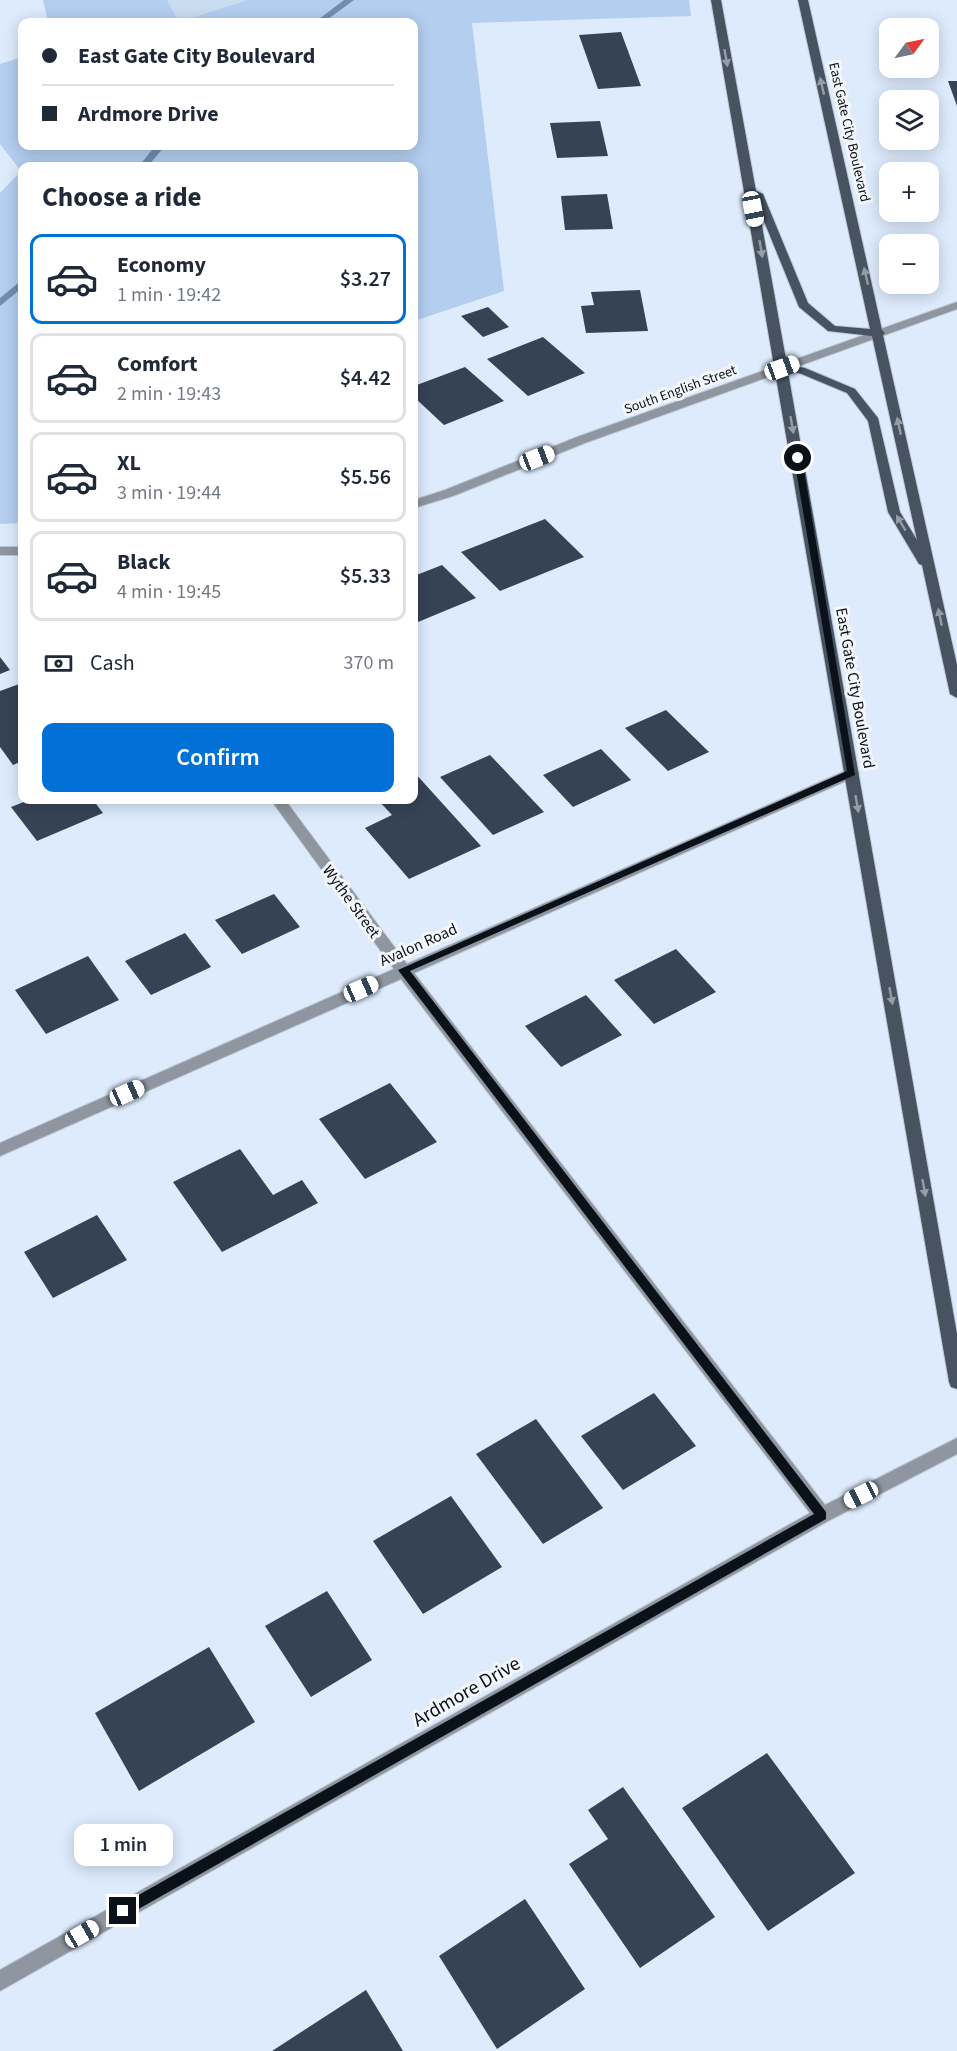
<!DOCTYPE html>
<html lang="en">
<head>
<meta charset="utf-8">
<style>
	body { margin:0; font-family:"Source Sans 3",sans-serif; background:#f6f6f7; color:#1f2937; height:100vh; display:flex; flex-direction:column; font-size:22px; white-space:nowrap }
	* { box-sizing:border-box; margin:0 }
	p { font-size:20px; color:#747a83 }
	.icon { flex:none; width:33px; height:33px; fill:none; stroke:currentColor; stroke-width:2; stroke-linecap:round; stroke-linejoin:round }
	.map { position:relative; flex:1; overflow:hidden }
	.drawer { position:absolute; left:18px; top:162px; width:400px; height:642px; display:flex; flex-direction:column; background:#fff; border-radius:12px; box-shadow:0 3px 15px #0003 }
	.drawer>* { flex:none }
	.top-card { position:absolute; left:18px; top:18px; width:400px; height:132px; border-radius:12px; box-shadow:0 3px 15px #0003; display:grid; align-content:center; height:132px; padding:0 24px; background:#fff }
	.needle { width:39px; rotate:57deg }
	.tools { position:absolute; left:879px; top:18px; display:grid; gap:12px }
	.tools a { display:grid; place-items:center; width:60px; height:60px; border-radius:12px; background:#fff; box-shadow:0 3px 15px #0003; font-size:30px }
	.end { position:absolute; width:27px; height:27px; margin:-14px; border:8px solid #0b1118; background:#fff; box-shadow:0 0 0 3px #fff }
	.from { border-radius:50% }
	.bubble { position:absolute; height:42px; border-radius:12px; background:#fff; box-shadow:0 3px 15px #0003; font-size:20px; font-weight:600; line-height:42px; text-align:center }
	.car { position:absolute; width:18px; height:36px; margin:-18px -9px; border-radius:8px; box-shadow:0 0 4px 2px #0007; background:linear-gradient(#fff 24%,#345 0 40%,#fff 0 76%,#345 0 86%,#fff 0) }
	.top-card b { display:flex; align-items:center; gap:21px; height:57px; font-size:22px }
	.top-card b+b { border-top:2px solid #e0e1e3 }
	.top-card i { width:15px; height:15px; background:#1f2937 }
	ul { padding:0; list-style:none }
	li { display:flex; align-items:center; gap:18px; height:90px; margin:0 12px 9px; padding:0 12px; border:3px solid #e0e1e3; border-radius:12px }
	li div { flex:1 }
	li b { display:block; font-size:22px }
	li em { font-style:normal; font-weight:600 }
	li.current { border-color:#0171d8 }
	li>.icon { width:54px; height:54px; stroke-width:1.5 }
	h2 { padding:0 24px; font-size:27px; line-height:72px }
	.pay { display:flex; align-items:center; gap:15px; height:66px; padding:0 24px; font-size:22px }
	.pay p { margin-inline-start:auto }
	.primary-button { display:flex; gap:12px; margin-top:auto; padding:12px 24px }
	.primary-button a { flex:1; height:69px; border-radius:12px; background:#0171d8; color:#fff; font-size:24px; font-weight:600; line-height:69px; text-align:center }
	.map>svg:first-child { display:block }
	.built { fill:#cadcf0 }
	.green { fill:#b4cef0 }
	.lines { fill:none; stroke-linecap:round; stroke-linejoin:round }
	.stream { fill:#728daf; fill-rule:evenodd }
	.building { fill:#364354 }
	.minor-casing { stroke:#bbc8d8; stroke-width:2 }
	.major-casing { stroke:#bbc8d8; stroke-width:2 }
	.minor { fill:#8f969f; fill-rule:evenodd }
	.major { fill:#475361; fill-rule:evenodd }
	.oneway { fill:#949da6 }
	.route { fill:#0b1118 }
	.labels { text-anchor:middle; stroke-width:6; stroke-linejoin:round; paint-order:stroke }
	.far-street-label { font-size:14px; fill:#0b1118; stroke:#f3f7fb }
	.street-label { font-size:16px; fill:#0b1118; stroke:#f3f7fb }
	.near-street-label { font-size:20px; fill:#0b1118; stroke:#f3f7fb }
</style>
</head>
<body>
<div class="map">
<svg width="957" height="2051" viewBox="0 0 957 2051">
	<rect width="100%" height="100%" fill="#ddebfc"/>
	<!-- built -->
	<path class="built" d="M167,0H247L179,22Z"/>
	<!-- green -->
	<path class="green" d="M43,0H167L179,22L247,0H689L691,16L472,23L504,291L414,321V166H22V523L0,524V193L21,171L0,144V64L22,57V146H414V22H48Z"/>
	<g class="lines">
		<!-- stream -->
		<g class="stream">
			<path d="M344,0H354L324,22H315Z"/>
			<path d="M155,146H165L148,166H139Z"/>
			<path d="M22,280V288L0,306V298Z"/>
		</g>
	</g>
	<!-- building -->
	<g class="building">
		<path d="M621,32L641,86L598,89L579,35Z"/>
		<path d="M948,81H957V106Z"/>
		<path d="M600,121L608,156L557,158L550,123Z"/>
		<path d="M607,194L613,229L565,230L561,196Z"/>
		<path d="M640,290L648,331L586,333L581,306L594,305L591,292Z"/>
		<path d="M488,307L509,327L483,337L461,316Z"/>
		<path d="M543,337L585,373L528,396L487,359Z"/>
		<path d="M465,367L504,401L444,425L414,397V386Z"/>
		<path d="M545,519L584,557L500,591L461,552Z"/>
		<path d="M442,565L476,598L418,622L414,618V576Z"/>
		<path d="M0,657L10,670L0,674Z"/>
		<path d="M22,683V761L13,765L0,747V691Z"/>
		<path d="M666,710L709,752L668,771L625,728Z"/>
		<path d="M601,749L631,780L573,807L543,775Z"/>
		<path d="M490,755L544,812L493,835L440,777Z"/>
		<path d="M414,772L481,846L409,879L365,828L392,815L378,800H414Z"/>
		<path d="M29,800H93L103,813L37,841L11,807Z"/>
		<path d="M274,894L300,927L242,954L215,920Z"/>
		<path d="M185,933L211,967L151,995L125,961Z"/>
		<path d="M676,949L716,992L654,1024L614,980Z"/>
		<path d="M88,956L119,1000L46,1034L15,990Z"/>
		<path d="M586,995L622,1035L561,1067L525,1026Z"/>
		<path d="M390,1083L437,1142L365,1179L319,1119Z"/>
		<path d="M240,1149L273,1195L302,1180L318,1203L222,1252L173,1182Z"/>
		<path d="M97,1215L127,1260L53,1298L24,1252Z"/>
		<path d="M654,1393L696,1446L623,1490L581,1436Z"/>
		<path d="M536,1419L603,1508L543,1544L476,1454Z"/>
		<path d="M451,1496L502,1567L423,1614L373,1541Z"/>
		<path d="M327,1591L372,1660L311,1697L265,1626Z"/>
		<path d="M209,1647L255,1722L139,1791L95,1713Z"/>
		<path d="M767,1753L855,1873L768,1931L682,1808Z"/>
		<path d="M623,1787L715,1917L640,1968L569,1864L608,1839L588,1810Z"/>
		<path d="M525,1899L585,1989L497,2049L439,1956Z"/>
		<path d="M366,1990L403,2051H272Z"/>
	</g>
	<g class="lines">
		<!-- minor casing -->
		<g class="minor-casing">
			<g id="minor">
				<path d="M957,302V309L585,443L453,496L414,508V500L445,490L577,437Z"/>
				<rect x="0" y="547" width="22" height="8"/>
				<path d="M852,768L857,770L859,773L857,776L414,973L825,1505L957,1438V1454L828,1521L0,1991V1970L810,1513L401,979L0,1156V1143L394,969L271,800H285L407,964Z"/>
			</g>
		</g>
		<!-- major casing -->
		<g class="major-casing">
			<path id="major" d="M711,0H721L756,191L763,194L808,303L835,326L870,329L798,0H808L882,330L885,333L883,335L957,665V698L950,694L922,565L919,564L888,512L868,421L847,393L799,373L788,372L957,1334V1389L951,1387L949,1382ZM759,209L799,307L828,331L872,336L917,540L900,512L878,418L855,389L805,368L787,365Z"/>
		</g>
		<!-- minor -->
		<use href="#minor" class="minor"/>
		<!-- major -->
		<use href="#major" class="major"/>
	</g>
	<!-- one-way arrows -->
	<defs><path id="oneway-solid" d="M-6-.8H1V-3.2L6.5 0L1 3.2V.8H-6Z" transform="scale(1.5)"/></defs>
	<g class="oneway">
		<use href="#oneway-solid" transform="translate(726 58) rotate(80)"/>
		<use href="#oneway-solid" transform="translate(822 86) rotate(-103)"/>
		<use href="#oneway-solid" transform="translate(761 249) rotate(80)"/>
		<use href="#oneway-solid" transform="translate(866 276) rotate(-103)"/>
		<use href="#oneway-solid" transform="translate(792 425) rotate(80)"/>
		<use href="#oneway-solid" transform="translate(899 426) rotate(-102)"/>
		<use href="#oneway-solid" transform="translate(901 523) rotate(-121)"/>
		<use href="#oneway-solid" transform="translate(940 617) rotate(-102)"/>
		<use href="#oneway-solid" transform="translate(857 804) rotate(80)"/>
		<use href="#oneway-solid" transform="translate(891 996) rotate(80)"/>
		<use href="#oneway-solid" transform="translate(924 1188) rotate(80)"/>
	</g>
	<!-- route -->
	<path class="route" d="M798,455L802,458L855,775L410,971L826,1512V1519L128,1915L123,1917L119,1915L117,1911L119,1906L814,1514L398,970L847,771L794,458Z"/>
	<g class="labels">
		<!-- far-street labels -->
		<g class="far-street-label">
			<text transform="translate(850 132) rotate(77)" y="5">East Gate City Boulevard</text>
			<text transform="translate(680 389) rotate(-20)" y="5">South English Street</text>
		</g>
		<!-- street labels -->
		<g class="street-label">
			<text transform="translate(856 688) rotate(80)" y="6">East Gate City Boulevard</text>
			<text transform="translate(352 901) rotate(54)" y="6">Wythe Street</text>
			<text transform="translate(418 944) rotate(-24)" y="6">Avalon Road</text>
		</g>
		<!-- near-street labels -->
		<g class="near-street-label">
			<text transform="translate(466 1691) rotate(-30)" y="7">Ardmore Drive</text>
		</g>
	</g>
</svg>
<div class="tools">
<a><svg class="needle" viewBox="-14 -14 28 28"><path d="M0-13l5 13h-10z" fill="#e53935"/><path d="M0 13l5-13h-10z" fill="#747a83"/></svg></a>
<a><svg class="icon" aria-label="layers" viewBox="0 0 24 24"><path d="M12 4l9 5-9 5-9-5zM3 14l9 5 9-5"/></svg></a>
<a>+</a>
<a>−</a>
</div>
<i class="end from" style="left:798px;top:458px"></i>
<i class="end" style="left:123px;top:1911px"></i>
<div class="bubble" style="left:74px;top:1824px;width:99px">1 min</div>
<i class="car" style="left:753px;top:209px;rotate:169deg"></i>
<i class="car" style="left:782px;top:368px;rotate:70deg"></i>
<i class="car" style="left:537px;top:458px;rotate:69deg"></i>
<i class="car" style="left:361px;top:989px;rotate:66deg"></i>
<i class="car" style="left:127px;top:1093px;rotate:66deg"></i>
<i class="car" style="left:861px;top:1495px;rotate:243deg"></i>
<i class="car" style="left:82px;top:1934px;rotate:60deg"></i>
<div class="top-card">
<b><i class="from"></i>East Gate City Boulevard</b>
<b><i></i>Ardmore Drive</b>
</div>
<section class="drawer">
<h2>Choose a ride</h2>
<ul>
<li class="current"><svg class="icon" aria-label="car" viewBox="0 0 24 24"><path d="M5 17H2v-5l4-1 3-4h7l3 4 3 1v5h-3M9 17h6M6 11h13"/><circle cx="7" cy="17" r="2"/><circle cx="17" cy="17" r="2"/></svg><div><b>Economy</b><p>1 min · 19:42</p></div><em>$3.27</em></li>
<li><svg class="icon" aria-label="car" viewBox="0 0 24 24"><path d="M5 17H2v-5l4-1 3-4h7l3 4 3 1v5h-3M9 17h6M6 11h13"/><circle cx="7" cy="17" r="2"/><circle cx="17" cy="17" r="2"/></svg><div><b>Comfort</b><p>2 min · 19:43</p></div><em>$4.42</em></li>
<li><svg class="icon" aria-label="car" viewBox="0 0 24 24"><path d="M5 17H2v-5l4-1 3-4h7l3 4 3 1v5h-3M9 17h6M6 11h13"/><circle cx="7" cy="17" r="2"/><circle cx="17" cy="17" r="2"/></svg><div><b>XL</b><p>3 min · 19:44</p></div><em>$5.56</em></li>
<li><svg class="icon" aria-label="car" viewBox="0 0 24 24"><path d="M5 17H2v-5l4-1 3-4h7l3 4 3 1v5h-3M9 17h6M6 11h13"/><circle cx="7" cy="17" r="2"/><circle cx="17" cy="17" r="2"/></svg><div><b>Black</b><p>4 min · 19:45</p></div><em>$5.33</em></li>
</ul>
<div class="pay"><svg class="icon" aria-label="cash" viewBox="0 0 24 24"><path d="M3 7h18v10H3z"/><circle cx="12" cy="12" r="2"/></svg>Cash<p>370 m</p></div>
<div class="primary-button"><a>Confirm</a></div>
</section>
</div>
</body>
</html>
